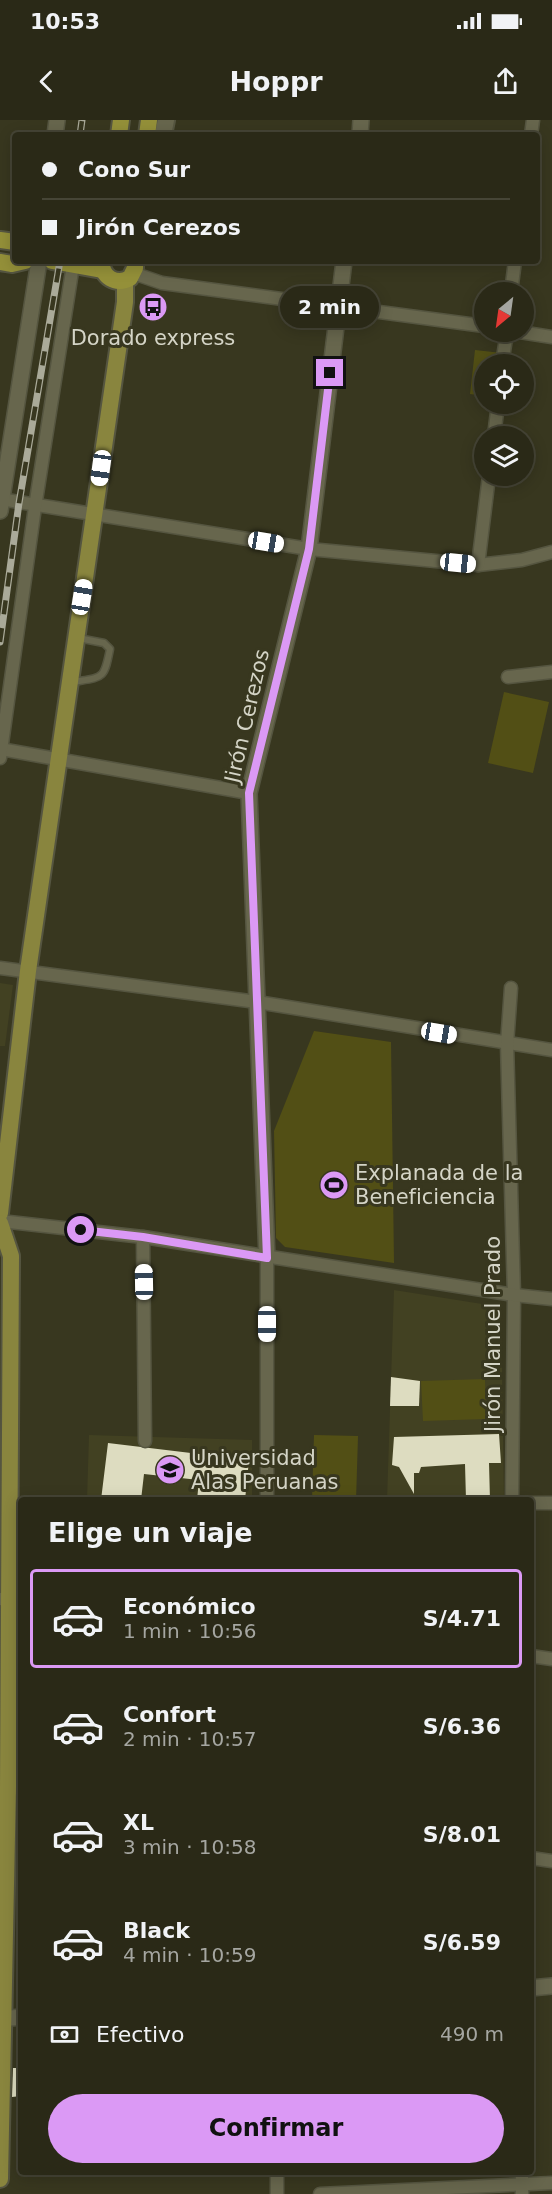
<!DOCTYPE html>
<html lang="es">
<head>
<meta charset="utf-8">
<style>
	body { margin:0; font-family:"DejaVu Sans",sans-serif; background:#323120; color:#f1f3f6; height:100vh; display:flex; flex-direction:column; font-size:22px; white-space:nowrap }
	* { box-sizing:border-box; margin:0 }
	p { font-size:20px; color:#a5a6a1 }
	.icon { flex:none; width:33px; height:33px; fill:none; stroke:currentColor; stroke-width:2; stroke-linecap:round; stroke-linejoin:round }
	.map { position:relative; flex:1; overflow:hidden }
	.details { position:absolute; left:18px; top:1377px; width:516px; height:678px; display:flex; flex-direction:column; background:#2a2917; border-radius:6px; box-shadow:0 3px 15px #0003,0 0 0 2px #464536 }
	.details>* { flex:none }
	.guide { position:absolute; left:12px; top:12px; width:528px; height:132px; border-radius:6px; box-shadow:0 3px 15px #0003,0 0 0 2px #464536; display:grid; align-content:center; height:132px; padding:0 30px; background:#2a2917 }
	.needle { width:39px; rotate:209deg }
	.buttons { position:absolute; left:474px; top:162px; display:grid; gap:12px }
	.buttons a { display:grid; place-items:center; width:60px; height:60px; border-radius:50%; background:#2a2917; box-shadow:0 3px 15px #0003,0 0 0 2px #464536; font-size:30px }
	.end { position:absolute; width:27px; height:27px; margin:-14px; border:8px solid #db99f5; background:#111; box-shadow:0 0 0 3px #111 }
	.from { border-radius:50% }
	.bubble { position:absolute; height:42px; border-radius:21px; background:#2a2917; box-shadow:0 3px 15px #0003,0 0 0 2px #464536; font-size:20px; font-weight:700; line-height:42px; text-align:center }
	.car { position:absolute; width:18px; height:36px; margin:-18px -9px; border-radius:8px; box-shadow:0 0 4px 2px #0007; background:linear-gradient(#fff 24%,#345 0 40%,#fff 0 76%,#345 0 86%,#fff 0) }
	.guide b { display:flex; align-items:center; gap:21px; height:57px; font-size:22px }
	.guide b+b { border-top:2px solid #464536 }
	.guide i { width:15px; height:15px; background:#f1f3f6 }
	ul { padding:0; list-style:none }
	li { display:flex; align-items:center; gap:18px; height:99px; margin:0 12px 9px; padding:0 18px; border:3px solid transparent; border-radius:6px }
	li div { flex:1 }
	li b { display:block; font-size:22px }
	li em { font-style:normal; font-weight:700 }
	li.on { border-color:#db99f5 }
	li>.icon { width:54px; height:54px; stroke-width:1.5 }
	h2 { padding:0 30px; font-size:27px; line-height:72px }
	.pay { display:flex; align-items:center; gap:15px; height:66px; padding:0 30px; font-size:22px }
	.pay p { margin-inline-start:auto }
	.action { display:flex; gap:12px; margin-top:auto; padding:12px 30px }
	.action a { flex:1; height:69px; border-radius:36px; background:#db99f5; color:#111; font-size:24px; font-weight:700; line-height:69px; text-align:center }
	.status { display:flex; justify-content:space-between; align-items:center; height:42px; padding:0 30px; background:#2a2917; direction:ltr }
	.status svg { height:16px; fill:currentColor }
	header { display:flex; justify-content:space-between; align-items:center; height:78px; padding:0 30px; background:#2a2917; font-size:27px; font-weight:700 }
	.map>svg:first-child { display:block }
	.built { fill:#424122 }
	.green { fill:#524f15 }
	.building { fill:#dddcc0 }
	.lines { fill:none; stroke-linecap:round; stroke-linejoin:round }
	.service-casing { stroke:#555540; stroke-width:9 }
	.minor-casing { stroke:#555540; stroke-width:15 }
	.tertiary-casing { stroke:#555540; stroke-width:18 }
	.secondary-casing { stroke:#555540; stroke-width:20 }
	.primary-casing { stroke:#555540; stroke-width:20 }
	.trunk-casing { stroke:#555540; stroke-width:20 }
	.service { stroke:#67664d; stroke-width:6 }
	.minor { stroke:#67664d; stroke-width:12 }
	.tertiary { stroke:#67664d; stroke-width:15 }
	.secondary { stroke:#67664d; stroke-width:16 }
	.primary { stroke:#89853e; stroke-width:16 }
	.trunk { stroke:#949039; stroke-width:16 }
	.rail-casing { stroke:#aa9; stroke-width:7 }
	.rail { stroke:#38371f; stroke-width:4.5; stroke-dasharray:14; stroke-linecap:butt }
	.route { stroke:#db99f5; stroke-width:8 }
	.labels { text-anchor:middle; stroke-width:6; stroke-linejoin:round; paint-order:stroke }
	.poi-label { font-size:21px; fill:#d4d4c6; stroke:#38371f; text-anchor:start }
	.street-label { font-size:21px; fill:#d4d4c6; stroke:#38371f }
</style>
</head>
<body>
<div class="status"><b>10:53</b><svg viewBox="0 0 49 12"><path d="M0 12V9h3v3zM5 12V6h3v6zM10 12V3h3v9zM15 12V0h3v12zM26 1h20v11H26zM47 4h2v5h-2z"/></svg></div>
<header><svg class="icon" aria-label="back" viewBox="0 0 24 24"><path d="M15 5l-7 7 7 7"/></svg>Hoppr<svg class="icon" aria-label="share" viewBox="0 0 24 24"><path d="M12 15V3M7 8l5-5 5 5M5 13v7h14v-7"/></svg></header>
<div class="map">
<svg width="552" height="2074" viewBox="0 0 552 2074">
	<rect width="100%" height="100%" fill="#38371f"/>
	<!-- built -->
	<g class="built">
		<path d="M0,863L13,865L5,926H0Z"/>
		<path d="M394,1170L501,1187L504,1380H387Z"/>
		<path d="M89,1315L252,1320V1380H87Z"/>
	</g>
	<!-- green -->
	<g class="green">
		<path d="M475,230L502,233L500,244H484V276L470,274Z"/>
		<path d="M504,572L549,582L533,653L488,643Z"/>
		<path d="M314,911L391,922L394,1143L285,1127L276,1118L274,1011Z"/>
		<path d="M485,1259L486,1299L423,1301L421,1261Z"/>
		<path d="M314,1315L358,1316L356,1380H312Z"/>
	</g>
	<!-- building -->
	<g class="building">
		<path d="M391,1257L420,1261L419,1286H390Z"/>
		<path d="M499,1314L501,1343H489L490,1380H466L465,1344L421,1347L419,1353H414V1374L399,1347L392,1345L394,1317Z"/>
		<path d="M108,1323L249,1340L245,1380H197L199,1360L144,1354L141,1380H101Z"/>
		<path d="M13,1948H21V1976L12,1977Z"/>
	</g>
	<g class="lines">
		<!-- service casing -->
		<g class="service-casing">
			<path id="service" d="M73,562C103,557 104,560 110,529L104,523L78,518"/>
		</g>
		<!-- minor casing -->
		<g class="minor-casing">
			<g id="minor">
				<path d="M531,15L533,0"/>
				<path d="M133,153L162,163L484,206"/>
				<path d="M511,172L515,141"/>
				<path d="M520,212L552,217"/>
				<path d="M502,244L507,212"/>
				<path d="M494,316L498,284"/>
				<path d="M0,379L309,429L478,445L522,440L552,432"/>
				<path d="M478,445L489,356"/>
				<path d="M508,557L552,552"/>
				<path d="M0,629L249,673"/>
				<path d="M0,638L35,387L73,145"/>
				<path d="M0,848L257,882L552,930"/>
				<path d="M511,868L507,924L514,1175L512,1380"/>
				<path d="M0,1101L143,1117L514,1175L552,1179"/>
				<path d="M143,1117L145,1321"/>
				<path d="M267,1380V1138"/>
				<path d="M531,1383H552"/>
				<path d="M0,1479L21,1481"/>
				<path d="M531,1536L552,1539"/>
				<path d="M1,1666L21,1669"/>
				<path d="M531,1738L552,1741"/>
				<path d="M277,2052V2074"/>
				<path d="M320,2074L552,2063"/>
				<path d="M522,2074V2052"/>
			</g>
		</g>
		<!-- tertiary casing -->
		<g class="tertiary-casing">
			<g id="tertiary">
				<path d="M55,15L57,0"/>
				<path d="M360,15L361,0"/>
				<path d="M0,391L39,141"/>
				<path d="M267,1138L249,673L309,429L344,141"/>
				<path d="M531,1868L552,1866"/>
				<path d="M0,1899L21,1897"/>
			</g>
		</g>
		<!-- secondary casing -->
		<g class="secondary-casing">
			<path id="secondary" d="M163,15L166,0"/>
		</g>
		<!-- primary casing -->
		<g class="primary-casing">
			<g id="primary">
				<path d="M0,1093L28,851L125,182V161"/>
				<path d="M0,1103L11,1136L8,1667L0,2059"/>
			</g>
		</g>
		<!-- trunk casing -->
		<g class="trunk-casing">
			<g id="trunk">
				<path d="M119,15L121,0"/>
				<path d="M147,15L149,0"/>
				<path d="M0,120L15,122"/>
				<path d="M52,141L102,150"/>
				<path d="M102,141C101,157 116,166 130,158L135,148V141"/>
				<path d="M0,142L12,144L25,141"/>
			</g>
		</g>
		<!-- service -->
		<use href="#service" class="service"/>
		<!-- minor -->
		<use href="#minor" class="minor"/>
		<!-- tertiary -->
		<use href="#tertiary" class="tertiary"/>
		<!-- secondary -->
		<use href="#secondary" class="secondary"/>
		<!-- primary -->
		<use href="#primary" class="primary"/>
		<!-- trunk -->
		<use href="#trunk" class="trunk"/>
		<!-- rail casing -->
		<g class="rail-casing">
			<g id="rail">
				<path d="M80,15L82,0"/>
				<path d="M0,522L19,383L60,141"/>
			</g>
		</g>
		<!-- rail -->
		<use href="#rail" class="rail"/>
	</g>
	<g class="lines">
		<!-- route -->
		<path class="route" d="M81,1110L143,1117L267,1138L249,673L309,429L330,253"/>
	</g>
	<!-- icons -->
	<defs>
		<g id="bus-disc" transform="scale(1.5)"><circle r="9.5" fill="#db99f5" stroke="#38371f"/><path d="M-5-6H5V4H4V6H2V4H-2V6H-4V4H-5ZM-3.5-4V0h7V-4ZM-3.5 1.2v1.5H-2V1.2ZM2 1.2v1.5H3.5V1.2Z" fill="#111"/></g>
		<g id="stadium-disc" transform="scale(1.5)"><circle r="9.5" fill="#db99f5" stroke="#38371f"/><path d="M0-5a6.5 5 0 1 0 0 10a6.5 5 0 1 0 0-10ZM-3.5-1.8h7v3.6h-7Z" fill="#111"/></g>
		<g id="university-disc" transform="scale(1.5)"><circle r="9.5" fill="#db99f5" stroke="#38371f"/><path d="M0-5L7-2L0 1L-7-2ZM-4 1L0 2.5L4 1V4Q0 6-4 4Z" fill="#111"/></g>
	</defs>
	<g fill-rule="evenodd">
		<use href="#bus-disc" x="153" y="187"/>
		<use href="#stadium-disc" x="334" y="1065"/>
		<use href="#university-disc" x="170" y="1350"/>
	</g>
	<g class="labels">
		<!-- poi labels -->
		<g class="poi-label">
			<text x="153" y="225" text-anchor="middle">Dorado express</text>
			<text x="355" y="1060">Explanada de la<tspan x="355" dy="24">Beneficiencia</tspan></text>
			<text x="191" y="1345">Universidad<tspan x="191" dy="24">Alas Peruanas</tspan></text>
		</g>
		<!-- street labels -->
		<g class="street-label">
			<text transform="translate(247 596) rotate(-77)" y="7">Jirón Cerezos</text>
			<text transform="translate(493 1214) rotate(-90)" y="7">Jirón Manuel Prado</text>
		</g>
	</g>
</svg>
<div class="buttons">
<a><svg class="needle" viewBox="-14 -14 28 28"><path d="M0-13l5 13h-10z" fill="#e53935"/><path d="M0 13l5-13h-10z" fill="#a5a6a1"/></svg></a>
<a><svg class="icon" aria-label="locate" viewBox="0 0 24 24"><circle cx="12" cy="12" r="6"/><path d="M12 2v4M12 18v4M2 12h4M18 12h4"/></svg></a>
<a><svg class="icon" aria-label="layers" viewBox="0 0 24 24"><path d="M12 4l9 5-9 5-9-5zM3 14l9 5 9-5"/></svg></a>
</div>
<i class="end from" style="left:81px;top:1110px"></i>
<i class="end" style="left:330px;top:253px"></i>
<div class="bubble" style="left:280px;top:166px;width:99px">2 min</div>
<i class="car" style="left:101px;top:348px;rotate:188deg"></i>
<i class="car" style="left:266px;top:422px;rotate:99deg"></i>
<i class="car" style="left:458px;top:443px;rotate:96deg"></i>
<i class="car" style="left:82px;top:477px;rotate:9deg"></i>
<i class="car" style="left:439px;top:913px;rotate:100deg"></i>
<i class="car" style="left:144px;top:1162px;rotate:359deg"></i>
<i class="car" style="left:267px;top:1204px;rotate:180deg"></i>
<div class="guide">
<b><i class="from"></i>Cono Sur</b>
<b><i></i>Jirón Cerezos</b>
</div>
<section class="details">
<h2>Elige un viaje</h2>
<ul>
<li class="on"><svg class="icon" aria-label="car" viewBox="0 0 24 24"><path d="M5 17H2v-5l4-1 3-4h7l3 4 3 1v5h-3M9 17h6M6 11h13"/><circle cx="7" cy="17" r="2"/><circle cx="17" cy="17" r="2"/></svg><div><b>Económico</b><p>1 min · 10:56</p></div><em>S/4.71</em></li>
<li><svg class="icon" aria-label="car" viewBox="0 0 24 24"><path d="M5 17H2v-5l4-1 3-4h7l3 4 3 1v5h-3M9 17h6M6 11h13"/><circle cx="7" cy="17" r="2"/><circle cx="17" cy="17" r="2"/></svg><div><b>Confort</b><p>2 min · 10:57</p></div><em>S/6.36</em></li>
<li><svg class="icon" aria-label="car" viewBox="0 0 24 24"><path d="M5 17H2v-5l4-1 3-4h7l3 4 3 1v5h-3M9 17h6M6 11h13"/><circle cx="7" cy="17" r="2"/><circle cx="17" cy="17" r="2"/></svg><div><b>XL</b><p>3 min · 10:58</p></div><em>S/8.01</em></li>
<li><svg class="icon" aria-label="car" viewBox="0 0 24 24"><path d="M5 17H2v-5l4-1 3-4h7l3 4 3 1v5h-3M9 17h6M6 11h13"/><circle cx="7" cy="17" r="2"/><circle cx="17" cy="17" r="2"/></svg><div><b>Black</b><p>4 min · 10:59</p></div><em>S/6.59</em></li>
</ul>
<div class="pay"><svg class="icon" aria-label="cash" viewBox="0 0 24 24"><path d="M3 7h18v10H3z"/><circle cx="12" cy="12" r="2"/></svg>Efectivo<p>490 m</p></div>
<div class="action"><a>Confirmar</a></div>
</section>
</div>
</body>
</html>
